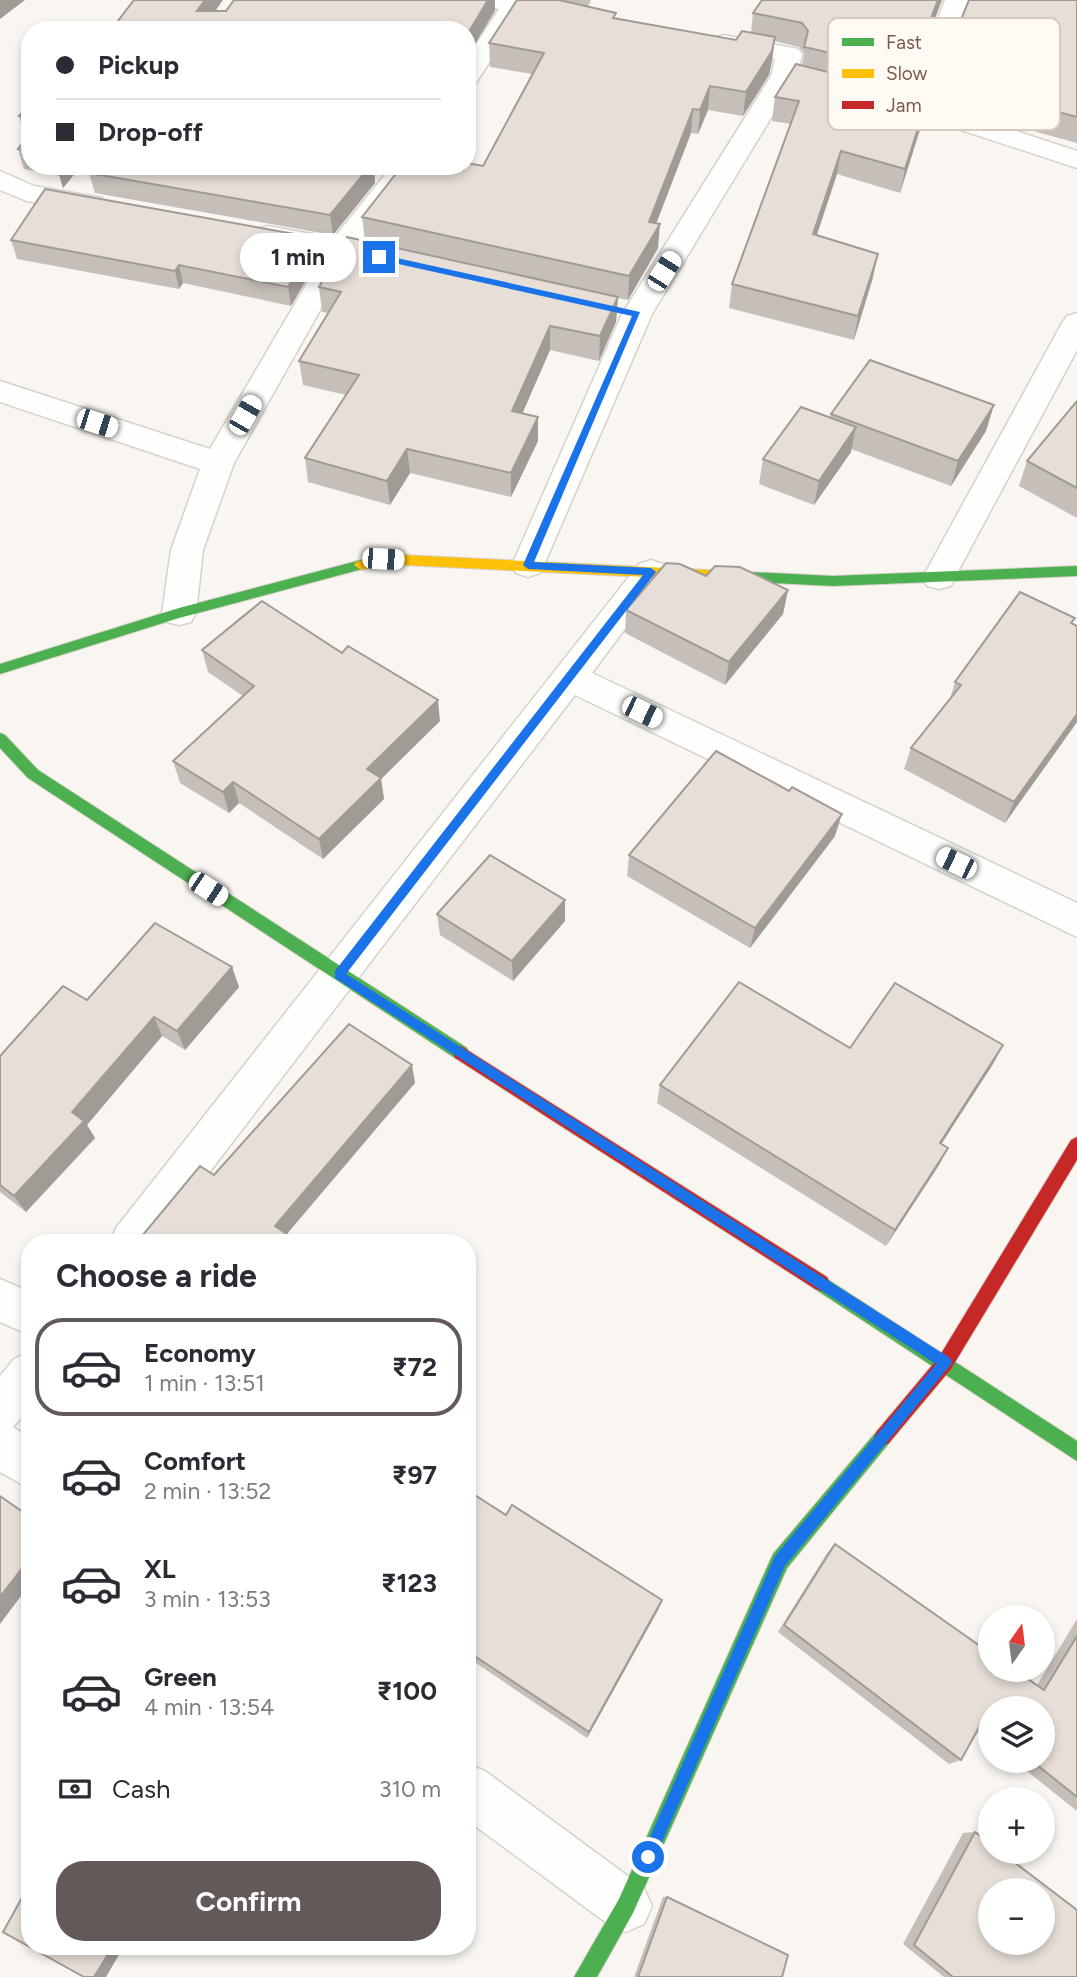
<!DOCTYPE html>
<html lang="en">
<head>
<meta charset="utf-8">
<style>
	body { margin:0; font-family:Figtree,sans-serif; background:#f7f7f7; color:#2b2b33; height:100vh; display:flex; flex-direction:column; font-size:26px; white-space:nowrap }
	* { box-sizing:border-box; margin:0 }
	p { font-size:23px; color:#7c7c81 }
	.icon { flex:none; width:38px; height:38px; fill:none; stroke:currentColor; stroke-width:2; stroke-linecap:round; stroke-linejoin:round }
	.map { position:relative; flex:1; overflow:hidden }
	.details { position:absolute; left:21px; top:1234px; width:455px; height:721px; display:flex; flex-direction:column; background:#fff; border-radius:28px; box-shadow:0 4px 10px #0003 }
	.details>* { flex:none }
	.hud { position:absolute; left:21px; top:21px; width:455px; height:154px; border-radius:28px; box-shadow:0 4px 10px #0003; display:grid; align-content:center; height:154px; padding:0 35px; background:#fff }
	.needle { width:46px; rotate:14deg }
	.controls { position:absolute; left:978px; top:1605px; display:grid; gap:14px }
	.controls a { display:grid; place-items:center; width:77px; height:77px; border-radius:50%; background:#fff; box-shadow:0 4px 10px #0003; font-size:35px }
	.end { position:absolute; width:32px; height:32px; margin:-16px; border:9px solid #1a73e8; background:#fff; box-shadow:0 0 0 4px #fff }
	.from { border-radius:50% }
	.bubble { position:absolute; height:49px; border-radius:24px; background:#fff; box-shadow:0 4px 10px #0003; font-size:23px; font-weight:700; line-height:49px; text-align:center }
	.car { position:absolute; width:21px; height:42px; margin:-21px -10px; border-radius:9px; box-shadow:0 0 5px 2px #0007; background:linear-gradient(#fff 24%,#345 0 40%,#fff 0 76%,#345 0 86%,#fff 0) }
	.hud b { display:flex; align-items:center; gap:24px; height:66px; font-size:26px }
	.hud b+b { border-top:2px solid #e1e1e2 }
	.hud i { width:18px; height:18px; background:#2b2b33 }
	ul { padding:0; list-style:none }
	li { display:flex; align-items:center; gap:21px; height:98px; margin:0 14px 10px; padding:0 21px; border:4px solid transparent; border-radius:28px }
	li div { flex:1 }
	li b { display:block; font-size:26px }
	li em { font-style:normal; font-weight:700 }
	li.selected { border-color:#625958 }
	li>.icon { width:63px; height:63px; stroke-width:1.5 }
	h2 { padding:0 35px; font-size:32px; line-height:84px }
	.pay { display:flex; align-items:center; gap:18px; height:77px; padding:0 35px; font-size:26px }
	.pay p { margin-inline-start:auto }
	.primary-button { display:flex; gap:14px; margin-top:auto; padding:14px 35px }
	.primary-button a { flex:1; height:80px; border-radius:28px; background:#625958; color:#fff; font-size:28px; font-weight:700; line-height:80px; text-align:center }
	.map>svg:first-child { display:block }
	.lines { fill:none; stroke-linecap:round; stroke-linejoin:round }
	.street-casing { stroke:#d7d1cb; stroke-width:3 }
	.fast-casing { stroke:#d9d2cb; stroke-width:2 }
	.slow-casing { stroke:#d9d2cb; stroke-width:2 }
	.jam-casing { stroke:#d9d2cb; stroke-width:2 }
	.street { fill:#fefefd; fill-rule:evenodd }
	.fast { fill:#4caf50; fill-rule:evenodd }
	.slow { fill:#ffc107; fill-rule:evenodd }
	.jam { fill:#c62828; fill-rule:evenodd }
	.wall { fill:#c6bfb9 }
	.shaded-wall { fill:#a19b96 }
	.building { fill:#e6ded7; stroke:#a19b96; stroke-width:2; fill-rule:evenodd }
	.route { fill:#1a73e8 }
	.key { fill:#fffaf3; stroke:#d7cbc1; stroke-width:2 }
	.key-label { font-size:19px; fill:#7a5c4d }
</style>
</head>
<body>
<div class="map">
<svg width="1077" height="1977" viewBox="0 0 1077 1977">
	<rect width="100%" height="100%" fill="#f9f5f0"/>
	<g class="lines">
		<!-- street casing -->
		<g class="street-casing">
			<g id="street">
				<path d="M479,0H533L573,8L576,13L573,18L564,20L521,13L476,83L467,86V58L499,9L482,5Z"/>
				<path d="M945,0H969L931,103L1077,151V168L909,113L791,85L652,314L544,565L540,573L528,577L516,573L512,565L622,314L771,76L775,59L714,48L710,43L714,38L723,35L798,49L802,54L798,72L908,97Z"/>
				<path d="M392,166H419L359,243L377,248L381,254L377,260L367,263L349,259L234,463L203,550L196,613L191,622L179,625L167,622L162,613L171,550L200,469L0,402V381L210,449L324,254L258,241L254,235L258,229L268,226L334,238Z"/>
				<path d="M0,171L34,186L102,198L106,204L102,210L92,212L27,201L0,190Z"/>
				<path d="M1077,313V350L955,577L951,586L939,589L927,586L923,577L1062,323L1067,316Z"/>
				<path d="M651,560L663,564L667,572L592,673L1077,903V937L575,695L156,1242H110L116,1228L639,564Z"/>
				<path d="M0,1279L30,1292V1335L0,1322Z"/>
				<path d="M30,1352V1409L13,1427L30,1438V1489L0,1472V1376L14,1359Z"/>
				<path d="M467,1764L485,1771L644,1888L652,1906L644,1924L626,1932L608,1924L467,1820Z"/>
			</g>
		</g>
		<!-- fast casing -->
		<g class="fast-casing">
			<g id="fast">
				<path d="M361,560L368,565L366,568L179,618L0,674V664L179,608Z"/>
				<path d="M1077,566V576L833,586L750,582L743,577L750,572L833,576Z"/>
				<path d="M0,733L5,735L38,770L467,1048L469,1053L467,1058L461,1060L455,1058L28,778L0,748Z"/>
				<path d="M821,1275L1077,1441V1461L815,1289L812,1283L815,1277Z"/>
				<path d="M883,1428L889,1431L892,1437L889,1443L787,1568L633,1913L597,1977H574L619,1899L773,1554L877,1431Z"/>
			</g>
		</g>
		<!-- slow casing -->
		<g class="slow-casing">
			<path id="slow" d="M383,554L750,572L757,577L750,582L383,564L361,570L354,565L356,562Z"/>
		</g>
		<!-- jam casing -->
		<g class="jam-casing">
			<g id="jam">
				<path d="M461,1046L827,1277L830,1283L827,1289L821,1291L815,1289L455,1058L453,1053L455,1048Z"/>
				<path d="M1077,1137V1160L951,1369L889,1443L883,1446L877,1443L874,1437L877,1431L939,1357L1071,1140Z"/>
			</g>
		</g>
		<!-- street -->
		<use href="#street" class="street"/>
		<!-- fast -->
		<use href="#fast" class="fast"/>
		<!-- slow -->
		<use href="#slow" class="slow"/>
		<!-- jam -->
		<use href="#jam" class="jam"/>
	</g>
	<!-- wall -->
	<g class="wall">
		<path d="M517,0H591L588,6L615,19L736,40L751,33L753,13L762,0H942L907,91L923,120L900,193L837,174L817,235L873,277L854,340L729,308L732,284L791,124L772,121L775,97L802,66L804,53L799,47L774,41L772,61L769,75L743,116L708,110L698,134L691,133L656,224L658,248L628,300L618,298L616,322L599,361L550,350L522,413L538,441L511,497L410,473L390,505L308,482L305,458L346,395L303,385L299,361L328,313L322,312L319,287L365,241L362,217L424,167L463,170L483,166L532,74L490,67L489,43Z"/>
		<path d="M1077,0V143L1011,125L1017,101L1041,62L955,45L960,22Z"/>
		<path d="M30,103V166H81L63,188L60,176L24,169L18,149L27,137H25L19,116Z"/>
		<path d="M95,166H374L375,183L333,235L95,193L89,173Z"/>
		<path d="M317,238L320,256L291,306L183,283L179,289L17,259L11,240Z"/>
		<path d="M1077,401V518L1019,486L1027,461Z"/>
		<path d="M831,414L986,431L951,486L851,449V452L814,505L759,484L763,459L830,417Z"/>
		<path d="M706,576L788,590L783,614L725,685L625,633L626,610Z"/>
		<path d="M1072,624L1077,626V722L1005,823L904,769L911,748L950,699L955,682Z"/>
		<path d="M202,650L440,721L381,779L384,799L323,859L239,803L229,813L180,783L173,761L243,696L208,672Z"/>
		<path d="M835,836L750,948L627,876L629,855Z"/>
		<path d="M565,900V921L513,981L440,935L437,914Z"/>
		<path d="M232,967L239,987L185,1050L162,1036L87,1125L95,1138L26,1212L0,1192V1056L87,1000Z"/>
		<path d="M1003,1045L993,1064L941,1144L948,1148L939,1165L886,1246L657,1103L660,1085L850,1048Z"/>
		<path d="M467,1490L506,1515L662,1600L658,1610L587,1738L467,1657Z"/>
		<path d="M835,1544L1037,1685L1077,1619V1811L1013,1760H1043L990,1708V1743L977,1732L961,1760L949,1764L778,1632L827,1553Z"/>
		<path d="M975,1832L1077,1977H944L903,1944L963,1833Z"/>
		<path d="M663,1897H667L782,1977H634Z"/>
	</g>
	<!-- shaded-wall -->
	<g class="shaded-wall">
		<path d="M0,0H25L0,19Z"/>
		<path d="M205,0H223L202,30L197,11Z"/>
		<path d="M488,0H495V11L467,57V35Z"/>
		<path d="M938,0H942L906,94L911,71Z"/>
		<path d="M775,37L772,61L769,75L743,116L746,92Z"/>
		<path d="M710,86L708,110L698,134L700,110Z"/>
		<path d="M928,97L923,120L900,193L905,169Z"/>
		<path d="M693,109L691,133L649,242L660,224L658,248L628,300L629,276Z"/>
		<path d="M841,151L837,174L809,258L813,234Z"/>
		<path d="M58,166H81L63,188L57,168Z"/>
		<path d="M370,166H374L375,183L333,235L330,215Z"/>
		<path d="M317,238L320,256L291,306L288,287Z"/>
		<path d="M878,254L873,277L854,340L858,316Z"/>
		<path d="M179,265L183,283L179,289L175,271Z"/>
		<path d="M618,297L616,322L599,361L600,336Z"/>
		<path d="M550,326V350L513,435L512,411Z"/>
		<path d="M994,405L986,431L951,486L958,461Z"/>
		<path d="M538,417V441L511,497V473Z"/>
		<path d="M856,427L851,452L814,505L819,481Z"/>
		<path d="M407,449L410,473L390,505L387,481Z"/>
		<path d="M788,590L783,614L725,685L729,662Z"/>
		<path d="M438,700L440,721L381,779L384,799L323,859L319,839L367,769Z"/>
		<path d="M1077,714V722L1005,823L1014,802Z"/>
		<path d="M233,782L239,803L229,813L223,792Z"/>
		<path d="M842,814L835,836L750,948L755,928Z"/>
		<path d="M565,900V921L513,981L512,961Z"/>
		<path d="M232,967L239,987L185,1050L177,1031Z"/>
		<path d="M154,1017L162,1036L87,1125L95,1138L26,1212L14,1196L72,1112Z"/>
		<path d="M1003,1045L993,1064L931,1160L940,1143Z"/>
		<path d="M412,1065L415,1083L281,1241L275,1226Z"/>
		<path d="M948,1148L939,1165L886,1246L895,1230Z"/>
		<path d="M30,1558V1584L0,1624V1597Z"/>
		<path d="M662,1600L658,1610L587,1738L589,1732Z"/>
		<path d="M113,1946H124L106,1977H94Z"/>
	</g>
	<!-- building -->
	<g class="building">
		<path d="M134,0H205L197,11H226L234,0H488L467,35V30H111Z"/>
		<path d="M517,0H559L616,13L613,18L736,40L742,31L775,37L772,51L746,92L710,86L700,110L693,109L649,222L660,224L629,276L362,217L402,166L424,167L425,166H445L463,170L465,166H467V163L483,166L544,53L489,43Z"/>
		<path d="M762,0H938L911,71L804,47L808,31L802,23L753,13Z"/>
		<path d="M969,0H1077V117L1017,101L1054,41L960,22Z"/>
		<path d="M796,64L928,97L905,169L841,151L813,234L878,254L858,316L732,284L799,101L775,97Z"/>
		<path d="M30,103V118L19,116Z"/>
		<path d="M30,133V151L18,149Z"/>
		<path d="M95,166H370L330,215L89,173Z"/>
		<path d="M45,189L317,238L288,287L179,265L175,271L11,240Z"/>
		<path d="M347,237L618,297L600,336L550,326L512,411L538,417L511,473L407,449L387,481L305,458L359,375L299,361L341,292L319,287Z"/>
		<path d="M870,360L994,405L958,461L831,414Z"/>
		<path d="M1077,401V488L1027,461Z"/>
		<path d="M801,407L856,427L819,481L763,459Z"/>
		<path d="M666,563L680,564L706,576L715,566L740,567L788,590L729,662L626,610Z"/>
		<path d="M1020,592L1075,618L1071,623L1077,626V714L1014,802L911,748L961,685L955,682Z"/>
		<path d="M262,601L342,653L348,646L438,700L367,769L381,778L319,839L233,782L223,792L173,761L254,686L202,650Z"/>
		<path d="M716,751L789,791L792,787L842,814L755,928L629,855Z"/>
		<path d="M490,855L565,900L512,961L437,914Z"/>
		<path d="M155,923L232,967L177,1031L154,1017L72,1112L84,1121L14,1196L0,1185V1056L63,986L87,1000Z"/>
		<path d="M739,982L850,1048L895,983L1003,1045L940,1143L948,1148L895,1230L660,1085Z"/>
		<path d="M349,1024L412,1065L275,1226L299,1242H137L200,1166L214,1175Z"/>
		<path d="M467,1490L506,1515L512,1505L662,1600L589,1732L467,1651Z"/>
		<path d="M0,1496L30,1517V1558L0,1597Z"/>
		<path d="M835,1544L990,1653V1670H1015L1044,1690L1077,1636V1797L1031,1760H1043V1708H990V1728L982,1722L961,1760L784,1625Z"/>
		<path d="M975,1832L990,1843V1852H1001L1077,1910V1977H953L914,1945ZM990,1890H1043V1942H990Z"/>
		<path d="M30,1883V1946H113L94,1977H84L3,1932Z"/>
		<path d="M667,1897L788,1955L782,1977H638Z"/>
	</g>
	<!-- route -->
	<path class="route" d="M379,254L640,312L534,562L651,568L656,572L346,974L950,1358L952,1363L785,1566L653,1862L648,1864L641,1857L775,1556L936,1364L335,978V971L643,575L528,569L523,565L632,316L376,259Z"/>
	<!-- legend -->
	<rect x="828" y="18" width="232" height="112" rx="10" class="key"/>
	<rect x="842" y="38" width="32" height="8" fill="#4caf50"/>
	<rect x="842" y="69" width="32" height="9" fill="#ffc107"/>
	<rect x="842" y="101" width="32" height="8" fill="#c62828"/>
	<g class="key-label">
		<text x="886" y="49">Fast</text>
		<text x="886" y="80">Slow</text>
		<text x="886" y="112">Jam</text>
	</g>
</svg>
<div class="controls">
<a><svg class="needle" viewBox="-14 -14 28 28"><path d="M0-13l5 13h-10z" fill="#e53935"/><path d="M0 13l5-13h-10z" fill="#7c7c81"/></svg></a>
<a><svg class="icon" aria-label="layers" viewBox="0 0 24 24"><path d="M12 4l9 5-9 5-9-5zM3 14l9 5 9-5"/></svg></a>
<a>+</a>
<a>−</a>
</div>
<i class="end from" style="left:648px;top:1857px"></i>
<i class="end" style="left:379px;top:257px"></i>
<div class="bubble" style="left:240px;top:233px;width:116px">1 min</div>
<i class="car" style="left:664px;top:271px;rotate:32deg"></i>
<i class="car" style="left:245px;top:415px;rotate:30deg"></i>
<i class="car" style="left:97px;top:423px;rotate:108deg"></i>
<i class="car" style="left:383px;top:559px;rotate:93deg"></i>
<i class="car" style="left:642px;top:712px;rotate:116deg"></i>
<i class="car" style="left:956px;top:863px;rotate:296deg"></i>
<i class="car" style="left:208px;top:889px;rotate:123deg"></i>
<div class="hud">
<b><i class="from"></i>Pickup</b>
<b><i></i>Drop-off</b>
</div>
<section class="details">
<h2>Choose a ride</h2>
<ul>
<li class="selected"><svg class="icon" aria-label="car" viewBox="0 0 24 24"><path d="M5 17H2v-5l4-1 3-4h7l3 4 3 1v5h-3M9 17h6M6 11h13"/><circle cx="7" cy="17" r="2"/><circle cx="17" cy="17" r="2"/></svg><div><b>Economy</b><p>1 min · 13:51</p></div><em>₹72</em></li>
<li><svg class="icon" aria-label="car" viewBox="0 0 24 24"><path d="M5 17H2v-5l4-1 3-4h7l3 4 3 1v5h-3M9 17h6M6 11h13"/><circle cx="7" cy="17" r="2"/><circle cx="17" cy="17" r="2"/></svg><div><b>Comfort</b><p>2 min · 13:52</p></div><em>₹97</em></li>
<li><svg class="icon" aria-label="car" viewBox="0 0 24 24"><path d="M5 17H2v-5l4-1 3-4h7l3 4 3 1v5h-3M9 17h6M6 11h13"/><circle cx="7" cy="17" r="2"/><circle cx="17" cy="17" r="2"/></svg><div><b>XL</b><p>3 min · 13:53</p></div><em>₹123</em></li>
<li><svg class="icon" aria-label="car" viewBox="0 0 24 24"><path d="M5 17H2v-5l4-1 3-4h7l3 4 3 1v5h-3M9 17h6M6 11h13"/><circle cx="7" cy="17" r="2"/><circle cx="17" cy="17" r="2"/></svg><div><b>Green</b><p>4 min · 13:54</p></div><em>₹100</em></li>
</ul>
<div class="pay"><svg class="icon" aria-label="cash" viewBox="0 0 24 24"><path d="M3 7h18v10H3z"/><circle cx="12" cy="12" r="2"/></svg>Cash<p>310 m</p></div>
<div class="primary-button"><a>Confirm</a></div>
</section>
</div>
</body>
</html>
